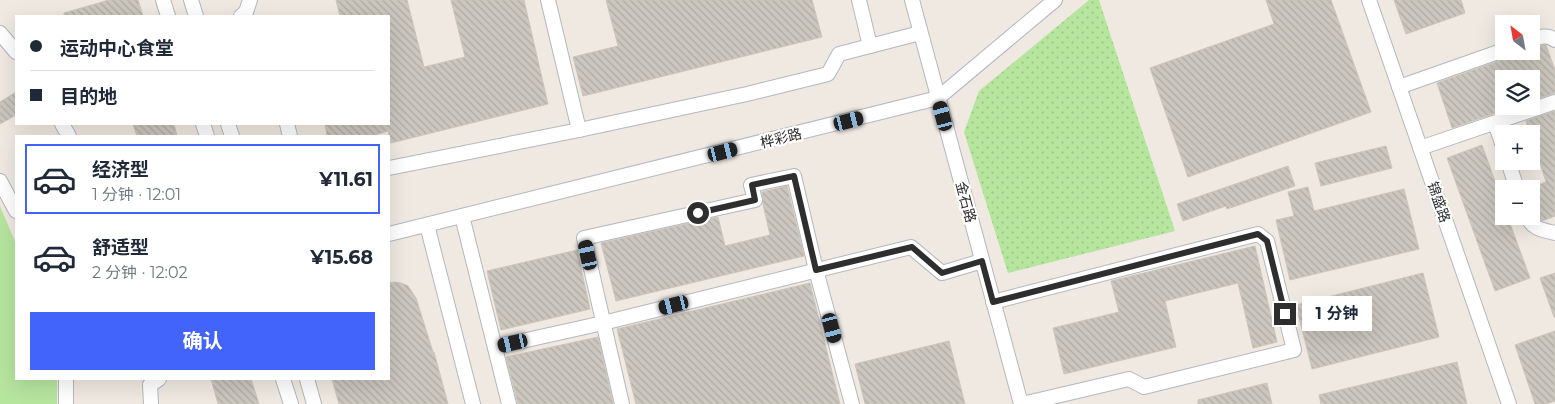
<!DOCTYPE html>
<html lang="zh">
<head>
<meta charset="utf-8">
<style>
	body { margin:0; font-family:Montserrat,"Noto Sans SC",sans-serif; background:#f6f6f7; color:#1f2937; height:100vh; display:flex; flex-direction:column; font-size:19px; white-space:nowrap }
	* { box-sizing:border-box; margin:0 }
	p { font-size:16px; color:#747a83 }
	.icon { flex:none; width:28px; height:28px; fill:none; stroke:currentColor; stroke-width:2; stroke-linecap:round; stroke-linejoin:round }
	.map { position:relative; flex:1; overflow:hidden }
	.panel { position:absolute; left:15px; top:135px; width:375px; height:245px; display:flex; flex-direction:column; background:#fff; border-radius:0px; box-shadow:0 5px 20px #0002 }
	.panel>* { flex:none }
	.top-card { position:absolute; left:15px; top:15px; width:375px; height:110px; border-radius:0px; box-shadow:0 5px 20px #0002; display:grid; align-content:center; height:110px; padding:0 15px; background:#fff }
	.needle { width:32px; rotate:329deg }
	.tools { position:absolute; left:1495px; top:15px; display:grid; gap:10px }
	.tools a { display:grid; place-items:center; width:45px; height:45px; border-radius:0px; background:#fff; box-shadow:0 5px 20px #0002; font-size:25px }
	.end { position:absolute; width:22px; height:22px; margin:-11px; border:6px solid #2e2e2e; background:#fff; box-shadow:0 0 0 2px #fff }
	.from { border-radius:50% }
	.bubble { position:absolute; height:35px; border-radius:0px; background:#fff; box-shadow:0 5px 20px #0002; font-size:16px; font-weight:700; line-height:35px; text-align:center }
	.car { position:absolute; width:15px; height:30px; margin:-15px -8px; border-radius:6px; box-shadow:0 0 4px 1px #0007; background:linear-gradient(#222 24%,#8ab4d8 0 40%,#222 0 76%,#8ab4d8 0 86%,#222 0) }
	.top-card b { display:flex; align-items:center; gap:18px; height:48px; font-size:19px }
	.top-card b+b { border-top:1px solid #e0e1e3 }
	.top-card i { width:12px; height:12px; background:#1f2937 }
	ul { padding:9px 0 0; list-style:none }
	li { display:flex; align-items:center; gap:15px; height:70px; margin:0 10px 8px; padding:0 5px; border:2px solid transparent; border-radius:0px }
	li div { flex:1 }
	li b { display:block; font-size:19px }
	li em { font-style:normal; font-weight:700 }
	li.selected { border-color:#4264fb }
	li>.icon { width:45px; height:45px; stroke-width:1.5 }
	.button { display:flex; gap:10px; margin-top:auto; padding:10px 15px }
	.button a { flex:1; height:58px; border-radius:0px; background:#4264fb; color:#fff; font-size:20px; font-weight:700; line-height:58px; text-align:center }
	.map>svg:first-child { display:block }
	.grass { fill:url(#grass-dots) }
	.park { fill:#b6e59e }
	.building { fill:url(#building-back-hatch); stroke:#cbc5ba }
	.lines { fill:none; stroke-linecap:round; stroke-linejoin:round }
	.minor-casing { stroke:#b4b7c1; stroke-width:16 }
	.minor { stroke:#fff; stroke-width:14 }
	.route { stroke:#2e2e2e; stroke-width:6 }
	.labels { text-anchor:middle; stroke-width:4.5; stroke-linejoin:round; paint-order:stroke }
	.street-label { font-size:14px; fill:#2e2e2e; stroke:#fff }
</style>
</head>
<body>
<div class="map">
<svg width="1555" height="404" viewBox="0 0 1555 404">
	<defs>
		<pattern id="grass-dots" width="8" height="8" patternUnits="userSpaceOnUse" patternTransform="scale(1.25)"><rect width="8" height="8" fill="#b6e59e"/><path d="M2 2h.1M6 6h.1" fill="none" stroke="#9dc588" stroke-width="1.8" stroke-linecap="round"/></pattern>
		<pattern id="building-back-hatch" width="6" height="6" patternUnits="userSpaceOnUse" patternTransform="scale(1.25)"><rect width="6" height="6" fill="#cbc7bf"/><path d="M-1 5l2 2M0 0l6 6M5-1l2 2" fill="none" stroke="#afaba4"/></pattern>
	</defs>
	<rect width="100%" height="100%" fill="#efe9e1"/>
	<!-- grass -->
	<path class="grass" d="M1089,0H1099L1175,231L1008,273L964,132L979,91Z"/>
	<!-- park -->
	<path class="park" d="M0,206L16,244V379H57V404H0Z"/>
	<!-- building -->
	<g class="building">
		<path d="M109,0H138L143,16H64V13Z"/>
		<path d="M336,0H407L424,67L465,57L451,0H524L548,104L391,143L388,131L371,136H327L325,124H389V16H340Z"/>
		<path d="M606,0H812L822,37L583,96L573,57L618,46Z"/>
		<path d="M1266,0H1331L1371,112L1188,177L1150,68L1274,24Z"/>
		<path d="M1394,0H1461L1465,13L1406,34Z"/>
		<path d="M1544,45H1546L1555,70V93L1531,101V79H1504V110L1452,128L1437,83L1507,58L1511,55L1521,51H1531V49Z"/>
		<path d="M16,92V115L0,124V102Z"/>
		<path d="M1555,111V216L1542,221L1538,218L1533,210L1531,204V187L1546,182L1531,134H1530L1526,121Z"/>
		<path d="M133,124H174L177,136H137Z"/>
		<path d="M1482,145L1504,206V216L1508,218L1530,278L1495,291L1447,158Z"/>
		<path d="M1386,146L1392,168L1321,186L1315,163Z"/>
		<path d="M1288,166L1295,186L1227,209L1226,206L1183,221L1177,204Z"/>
		<path d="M787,186L804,256L616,301L601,243L718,217L725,246L770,235L763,204L762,192Z"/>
		<path d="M1308,187L1314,211L1404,189L1419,249L1290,280L1276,220L1294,216L1288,192Z"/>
		<path d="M1255,246L1277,342L1253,348L1238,283L1165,301L1176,347L1064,374L1053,328L1119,312L1111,281Z"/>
		<path d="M577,250L590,309L501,330L487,271Z"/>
		<path d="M1423,273L1439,337L1312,369L1296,305Z"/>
		<path d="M1555,273V317H1554L1540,278Z"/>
		<path d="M394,282L401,283L408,286L416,298L433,352H434L448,404H339L332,379H389V283Z"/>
		<path d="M810,283L840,404H636L617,329Z"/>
		<path d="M1555,331V401L1546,404H1535L1515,345Z"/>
		<path d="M598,337L613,404H518L506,357Z"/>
		<path d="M949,341L965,404H865L855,364Z"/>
		<path d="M1457,362L1467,404H1321L1319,395Z"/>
		<path d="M211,379H251L259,404H218Z"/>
		<path d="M1267,383L1272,404H1198V400Z"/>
	</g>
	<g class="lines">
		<!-- minor casing -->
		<g class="minor-casing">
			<g id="minor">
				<path d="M163,0L168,16"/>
				<path d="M191,0L196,16"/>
				<path d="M912,0L1021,404"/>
				<path d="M1369,0L1509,404"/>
				<path d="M241,16L246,12L250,0"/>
				<path d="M0,33L16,52"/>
				<path d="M1531,40C1540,37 1547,34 1555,40"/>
				<path d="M870,46L920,33"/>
				<path d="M1399,87L1504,50"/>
				<path d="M1495,123L1504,149"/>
				<path d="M62,124L69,136"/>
				<path d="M203,124L207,136"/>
				<path d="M228,124L232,136"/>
				<path d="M287,124L290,136"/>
				<path d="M579,130L747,94L828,74L839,54L870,46L859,0"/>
				<path d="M1420,148L1555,102"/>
				<path d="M1508,161L1517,189"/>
				<path d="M389,168L579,130L548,0"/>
				<path d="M0,181L16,211"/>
				<path d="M462,216L509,404"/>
				<path d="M1527,216C1532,229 1542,230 1555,233"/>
				<path d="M427,225L473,404"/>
				<path d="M389,234L938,98L1055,0"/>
				<path d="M993,302L1258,234L1267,241L1294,350L1144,387L1129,379L1022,404"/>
				<path d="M495,347L603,323L911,247L942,273L982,261"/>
				<path d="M66,379V404"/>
				<path d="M283,379L291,404"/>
				<path d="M307,379L314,404"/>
				<path d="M151,404L150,385L159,379"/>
				<path d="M622,404L584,238L755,200L751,185L794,176L816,270L852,404"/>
			</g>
		</g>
		<!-- minor -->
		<use href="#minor" class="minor"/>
	</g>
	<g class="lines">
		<!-- route -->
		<path class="route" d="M698,213L755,200L752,185L794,176L816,270L912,247L942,273L982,261L993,302L1258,234L1267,241L1285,314"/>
	</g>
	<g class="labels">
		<!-- street labels -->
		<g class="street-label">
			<text transform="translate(781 138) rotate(-14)" y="5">桦彩路</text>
			<text transform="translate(966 202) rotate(75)" y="5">金石路</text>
			<text transform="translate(1439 202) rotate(71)" y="5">锦盛路</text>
		</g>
	</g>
</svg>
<div class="tools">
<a><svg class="needle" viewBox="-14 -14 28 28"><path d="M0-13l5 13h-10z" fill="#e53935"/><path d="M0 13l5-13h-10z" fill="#747a83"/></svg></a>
<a><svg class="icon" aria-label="layers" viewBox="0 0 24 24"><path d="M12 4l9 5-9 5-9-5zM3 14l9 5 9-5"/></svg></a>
<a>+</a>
<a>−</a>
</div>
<i class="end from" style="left:698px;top:213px"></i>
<i class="end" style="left:1285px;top:314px"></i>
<div class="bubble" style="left:1302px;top:296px;width:70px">1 分钟</div>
<i class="car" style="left:943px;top:116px;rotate:345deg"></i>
<i class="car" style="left:849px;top:121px;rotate:76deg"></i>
<i class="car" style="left:723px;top:152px;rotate:76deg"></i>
<i class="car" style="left:588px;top:255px;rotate:348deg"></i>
<i class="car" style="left:674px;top:305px;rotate:256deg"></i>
<i class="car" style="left:832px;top:328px;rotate:165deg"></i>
<i class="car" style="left:513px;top:343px;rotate:257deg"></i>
<div class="top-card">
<b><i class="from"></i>运动中心食堂</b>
<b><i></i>目的地</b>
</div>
<section class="panel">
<ul>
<li class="selected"><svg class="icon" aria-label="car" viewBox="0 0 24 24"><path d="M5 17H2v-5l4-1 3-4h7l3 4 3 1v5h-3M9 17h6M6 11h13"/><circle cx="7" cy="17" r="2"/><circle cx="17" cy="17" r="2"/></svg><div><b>经济型</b><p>1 分钟 · 12:01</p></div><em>¥11.61</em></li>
<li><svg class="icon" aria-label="car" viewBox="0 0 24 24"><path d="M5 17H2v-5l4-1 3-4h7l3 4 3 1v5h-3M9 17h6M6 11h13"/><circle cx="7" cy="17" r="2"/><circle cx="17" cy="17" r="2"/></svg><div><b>舒适型</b><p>2 分钟 · 12:02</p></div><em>¥15.68</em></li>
</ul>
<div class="button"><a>确认</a></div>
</section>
</div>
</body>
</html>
